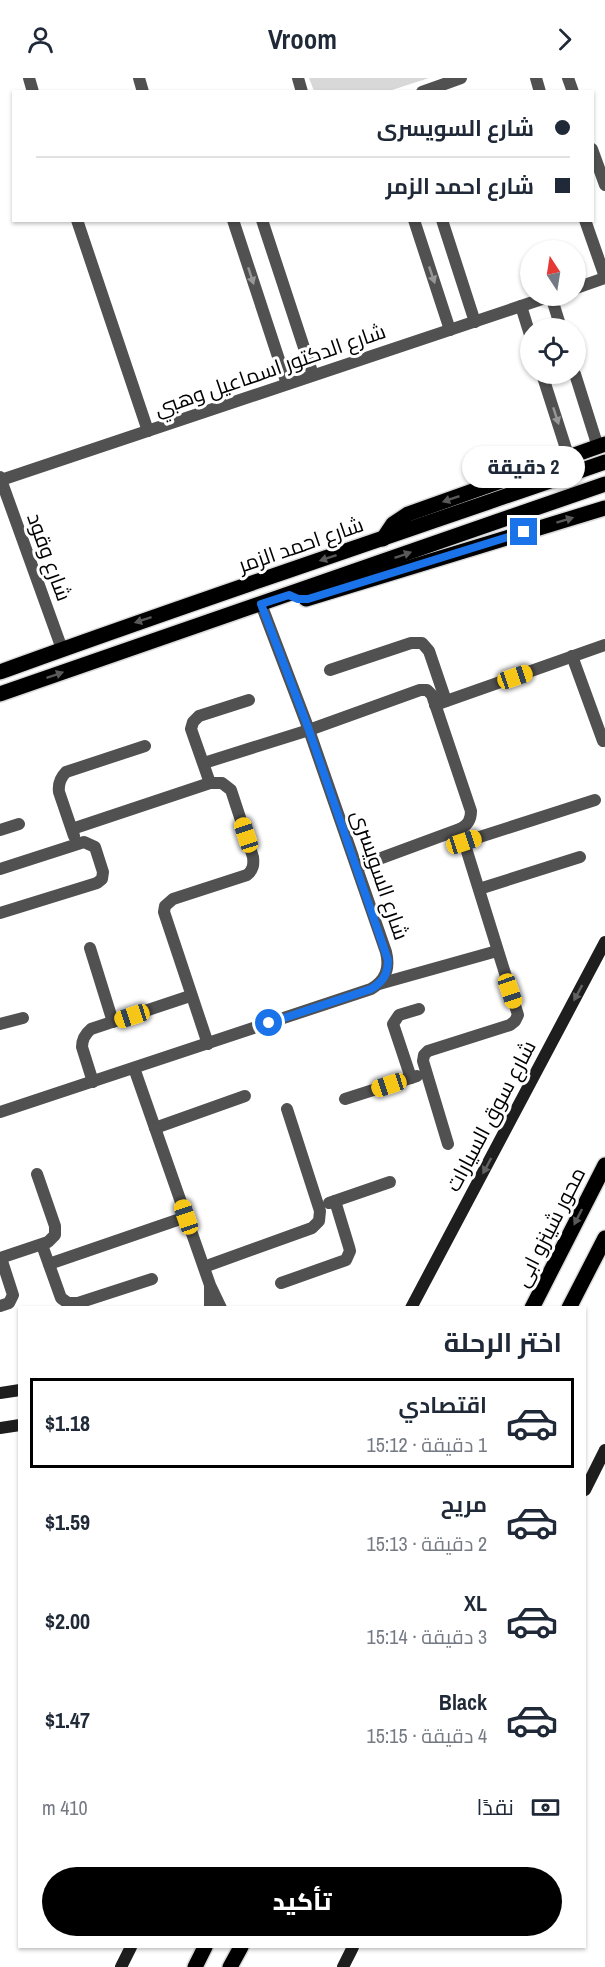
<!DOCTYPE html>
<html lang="ar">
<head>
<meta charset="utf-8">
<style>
	body { margin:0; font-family:"Archivo Narrow",Cairo,sans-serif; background:#f2f2f3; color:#1f2937; direction:rtl; height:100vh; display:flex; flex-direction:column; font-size:22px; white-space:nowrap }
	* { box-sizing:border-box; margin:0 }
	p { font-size:20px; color:#747a83 }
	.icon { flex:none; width:33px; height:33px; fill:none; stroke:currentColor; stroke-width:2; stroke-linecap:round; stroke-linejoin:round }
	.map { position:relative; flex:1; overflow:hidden; direction:ltr }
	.side { position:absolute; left:18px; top:1228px; width:568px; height:642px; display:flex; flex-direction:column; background:#fff; border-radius:0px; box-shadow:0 2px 4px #0004; direction:rtl }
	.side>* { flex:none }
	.banner { position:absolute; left:12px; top:12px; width:582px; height:132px; border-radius:0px; box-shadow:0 2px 4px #0004; direction:rtl; display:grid; align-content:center; height:132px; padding:0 24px; background:#fff }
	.needle { width:39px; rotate:348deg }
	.buttons { position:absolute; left:520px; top:162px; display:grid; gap:12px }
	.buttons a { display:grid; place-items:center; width:66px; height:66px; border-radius:50%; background:#fff; box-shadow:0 2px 4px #0004; font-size:30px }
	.end { position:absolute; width:27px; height:27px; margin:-14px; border:8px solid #1a73e8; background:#fff; box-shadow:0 0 0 3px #fff }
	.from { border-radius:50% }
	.bubble { position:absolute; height:42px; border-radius:21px; background:#fff; box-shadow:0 2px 4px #0004; font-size:20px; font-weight:800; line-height:42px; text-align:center; direction:rtl }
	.car { position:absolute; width:18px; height:36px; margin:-18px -9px; border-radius:8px; box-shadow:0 0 4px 2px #0007; background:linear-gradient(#f5c518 24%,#345 0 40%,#f5c518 0 76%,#345 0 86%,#f5c518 0) }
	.banner b { display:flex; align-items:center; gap:21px; height:57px; font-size:22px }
	.banner b+b { border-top:2px solid #e0e1e3 }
	.banner i { width:15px; height:15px; background:#1f2937 }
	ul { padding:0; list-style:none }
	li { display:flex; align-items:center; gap:18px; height:90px; margin:0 12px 9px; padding:0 12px; border:3px solid transparent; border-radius:0px }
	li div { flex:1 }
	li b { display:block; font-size:22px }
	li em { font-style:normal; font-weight:800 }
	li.active { border-color:#000 }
	li>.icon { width:54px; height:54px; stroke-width:1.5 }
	h2 { padding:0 24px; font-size:27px; line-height:72px }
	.pay { display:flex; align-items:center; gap:15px; height:66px; padding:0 24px; font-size:22px }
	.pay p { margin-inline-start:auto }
	.cta { display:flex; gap:12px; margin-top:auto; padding:12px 24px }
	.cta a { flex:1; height:69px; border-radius:36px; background:#000; color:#fff; font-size:24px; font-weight:800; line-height:69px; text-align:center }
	header { display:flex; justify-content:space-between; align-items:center; height:78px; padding:0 24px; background:#fff; font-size:27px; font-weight:800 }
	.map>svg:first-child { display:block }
	.green { fill:#d8d8d8 }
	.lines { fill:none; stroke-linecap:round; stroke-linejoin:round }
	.primary-casing { stroke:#dbdbdb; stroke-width:18 }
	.street { stroke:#515151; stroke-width:12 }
	.secondary { stroke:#1e1e1e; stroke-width:12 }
	.primary { stroke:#000; stroke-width:15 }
	.oneway { fill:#979797 }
	.oneway2 { fill:#595959 }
	.oneway3 { fill:#626262 }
	.route { stroke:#1a73e8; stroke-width:8 }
	.labels { text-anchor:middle; stroke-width:6; stroke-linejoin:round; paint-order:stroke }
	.street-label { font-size:21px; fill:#000; stroke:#fff }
</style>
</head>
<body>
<header><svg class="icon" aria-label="forward" viewBox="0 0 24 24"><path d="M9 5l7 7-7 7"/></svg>Vroom<svg class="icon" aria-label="person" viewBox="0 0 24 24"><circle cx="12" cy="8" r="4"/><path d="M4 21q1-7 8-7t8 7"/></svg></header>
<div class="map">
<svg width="605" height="1889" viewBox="0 0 605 1889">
	<rect width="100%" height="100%" fill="#fff"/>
	<!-- green -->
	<path class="green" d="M309,0H429L389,13H314Z"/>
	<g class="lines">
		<!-- primary casing -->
		<g class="primary-casing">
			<g id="primary">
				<path d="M383,461L393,446L408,436L605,366"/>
				<path d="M306,521L605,430"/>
				<path d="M0,594C200,521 403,454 605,384"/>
				<path d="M0,616L605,406"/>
				<path d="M532,1230L605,1087"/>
				<path d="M569,1230L605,1160"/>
				<path d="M195,1889L205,1869"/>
				<path d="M230,1889L241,1869"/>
			</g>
		</g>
		<!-- street -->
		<g class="street">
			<path d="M29,0L33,14"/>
			<path d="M139,0L143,14"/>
			<path d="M298,0L302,14"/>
			<path d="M536,0L540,14"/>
			<path d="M568,0L573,14"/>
			<path d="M422,14L461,0"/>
			<path d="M592,71L605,107"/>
			<path d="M77,142L148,353"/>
			<path d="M233,142L287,306"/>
			<path d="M262,142L313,297"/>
			<path d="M414,142L450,252"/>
			<path d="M442,142L475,244"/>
			<path d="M585,142L605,199"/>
			<path d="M576,210L605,200"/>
			<path d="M551,218L561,250"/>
			<path d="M521,228L531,260"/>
			<path d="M542,296L569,380"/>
			<path d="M575,296L598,369"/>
			<path d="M0,399L62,571"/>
			<path d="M1,402L551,218"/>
			<path d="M572,578L603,663"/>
			<path d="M330,592L411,565H422L429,573L446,623"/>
			<path d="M435,627L605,567"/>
			<path d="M204,685L309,652L420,612H427L432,617L471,733C471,742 468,747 460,751L357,789"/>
			<path d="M210,705L191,651L193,644L199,638L249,622"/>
			<path d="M72,751L210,705H222L231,712L253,779C254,787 253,792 247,797L173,821L165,828L164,834L208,966"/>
			<path d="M0,752L19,746"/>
			<path d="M74,758L59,714C58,706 60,700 66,694L145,668"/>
			<path d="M464,764L595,722"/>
			<path d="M0,791L84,764L95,769L103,794L102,801L97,805L0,835"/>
			<path d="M479,811L580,779"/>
			<path d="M90,870L113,944"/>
			<path d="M379,906L497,873"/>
			<path d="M0,946L23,940"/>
			<path d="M134,990L210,1207L221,1230"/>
			<path d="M411,1000L393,946L399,937L419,931"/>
			<path d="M93,1004L82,969C82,961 85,956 91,951L190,918"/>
			<path d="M345,1021L417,998"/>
			<path d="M0,1034L371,911C386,902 390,890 386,874L309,652L261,526"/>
			<path d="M155,1050L245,1018"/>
			<path d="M448,1066L423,983L424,977L428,973L510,947L515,943L518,937L460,751"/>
			<path d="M329,1125L390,1104"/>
			<path d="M42,1167L61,1220L68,1225H78L152,1201"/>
			<path d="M0,1180L48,1164L55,1157V1148L37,1096"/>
			<path d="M49,1186L186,1139"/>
			<path d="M204,1189L312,1150L319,1143L320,1133L287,1031"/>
			<path d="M281,1205L346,1182L350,1173L349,1169L335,1123"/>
			<path d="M210,1208V1230"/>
			<path d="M0,1228L9,1225L13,1217L1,1180"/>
		</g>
		<!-- secondary -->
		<g class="secondary">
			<path d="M411,1230L605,864"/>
			<path d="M0,1315L20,1312"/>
			<path d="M0,1350L20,1347"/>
			<path d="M585,1412L605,1372"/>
			<path d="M121,1889L131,1869"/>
			<path d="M343,1889L353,1869"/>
		</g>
		<!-- primary -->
		<use href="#primary" class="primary"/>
	</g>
	<!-- one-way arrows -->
	<defs><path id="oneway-solid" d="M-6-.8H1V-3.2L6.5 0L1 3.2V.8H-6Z" transform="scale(1.5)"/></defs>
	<g class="oneway">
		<use href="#oneway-solid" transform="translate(432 197) rotate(71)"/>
		<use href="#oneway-solid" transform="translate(251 198) rotate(72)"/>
		<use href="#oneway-solid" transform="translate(556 338) rotate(72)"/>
	</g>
	<g class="oneway2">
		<use href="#oneway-solid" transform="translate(451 421) rotate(161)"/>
		<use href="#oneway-solid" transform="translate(565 442) rotate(-17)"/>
		<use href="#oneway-solid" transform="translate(403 477) rotate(-19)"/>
		<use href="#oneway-solid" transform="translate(328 480) rotate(162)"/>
		<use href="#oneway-solid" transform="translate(143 542) rotate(162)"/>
		<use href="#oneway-solid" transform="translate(55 597) rotate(-19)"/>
		<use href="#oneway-solid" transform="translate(578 1139) rotate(117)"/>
	</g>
	<g class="oneway3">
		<use href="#oneway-solid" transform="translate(578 915) rotate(118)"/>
		<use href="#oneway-solid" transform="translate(487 1088) rotate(118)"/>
	</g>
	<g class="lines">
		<!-- route -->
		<path class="route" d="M269,945L371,911C383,904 388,896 388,882L309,652L261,526L289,517L298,521H308L524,454"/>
	</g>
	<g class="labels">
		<!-- street labels -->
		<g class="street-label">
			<text transform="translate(270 292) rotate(-19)" y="7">شارع الدكتور اسماعيل وهبي</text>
			<text transform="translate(301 467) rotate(-19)" y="7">شارع احمد الزمر</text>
			<text transform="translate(49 479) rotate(70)" y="7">شارع وقود</text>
			<text transform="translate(380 797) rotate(71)" y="7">شارع السويسرى</text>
			<text transform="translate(491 1038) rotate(-62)" y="7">شارع سوق السيارات</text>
			<text transform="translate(550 1149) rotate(-63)" y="7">محور شينزو ابى</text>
		</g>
	</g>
</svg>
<div class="buttons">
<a><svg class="needle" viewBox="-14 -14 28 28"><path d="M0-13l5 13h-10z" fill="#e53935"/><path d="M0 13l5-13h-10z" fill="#747a83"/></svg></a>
<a><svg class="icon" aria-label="locate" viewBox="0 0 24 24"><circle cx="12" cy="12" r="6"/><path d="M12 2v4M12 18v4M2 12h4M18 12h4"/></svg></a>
</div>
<i class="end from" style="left:269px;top:945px"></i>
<i class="end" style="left:524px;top:454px"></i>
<div class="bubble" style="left:462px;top:368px;width:123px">2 دقيقة</div>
<i class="car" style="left:515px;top:599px;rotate:71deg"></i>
<i class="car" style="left:246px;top:757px;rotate:342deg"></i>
<i class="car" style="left:464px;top:764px;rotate:72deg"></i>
<i class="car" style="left:510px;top:913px;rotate:161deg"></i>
<i class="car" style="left:132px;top:938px;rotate:252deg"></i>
<i class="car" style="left:389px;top:1007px;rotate:252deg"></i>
<i class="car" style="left:186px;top:1139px;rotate:341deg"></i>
<div class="banner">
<b><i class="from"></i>شارع السويسرى</b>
<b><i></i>شارع احمد الزمر</b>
</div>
<section class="side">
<h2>اختر الرحلة</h2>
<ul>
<li class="active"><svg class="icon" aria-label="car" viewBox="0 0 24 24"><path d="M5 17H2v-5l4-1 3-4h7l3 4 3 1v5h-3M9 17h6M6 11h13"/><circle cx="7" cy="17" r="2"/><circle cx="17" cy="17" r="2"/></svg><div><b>اقتصادي</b><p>1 دقيقة · 15:12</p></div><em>$1.18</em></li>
<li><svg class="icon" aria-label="car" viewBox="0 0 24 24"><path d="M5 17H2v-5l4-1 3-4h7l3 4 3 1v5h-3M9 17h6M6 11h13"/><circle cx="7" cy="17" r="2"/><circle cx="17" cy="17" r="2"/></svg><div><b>مريح</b><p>2 دقيقة · 15:13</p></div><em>$1.59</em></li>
<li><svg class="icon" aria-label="car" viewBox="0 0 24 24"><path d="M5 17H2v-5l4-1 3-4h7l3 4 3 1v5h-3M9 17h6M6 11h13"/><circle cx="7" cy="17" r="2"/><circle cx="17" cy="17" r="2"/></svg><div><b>XL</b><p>3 دقيقة · 15:14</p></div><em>$2.00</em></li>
<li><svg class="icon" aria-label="car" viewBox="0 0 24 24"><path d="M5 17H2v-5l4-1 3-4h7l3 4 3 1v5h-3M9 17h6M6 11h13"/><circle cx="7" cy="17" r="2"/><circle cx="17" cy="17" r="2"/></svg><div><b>Black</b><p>4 دقيقة · 15:15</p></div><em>$1.47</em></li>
</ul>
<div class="pay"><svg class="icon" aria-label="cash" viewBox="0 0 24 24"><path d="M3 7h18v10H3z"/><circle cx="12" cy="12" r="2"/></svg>نقدًا<p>410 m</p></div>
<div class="cta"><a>تأكيد</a></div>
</section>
</div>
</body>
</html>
